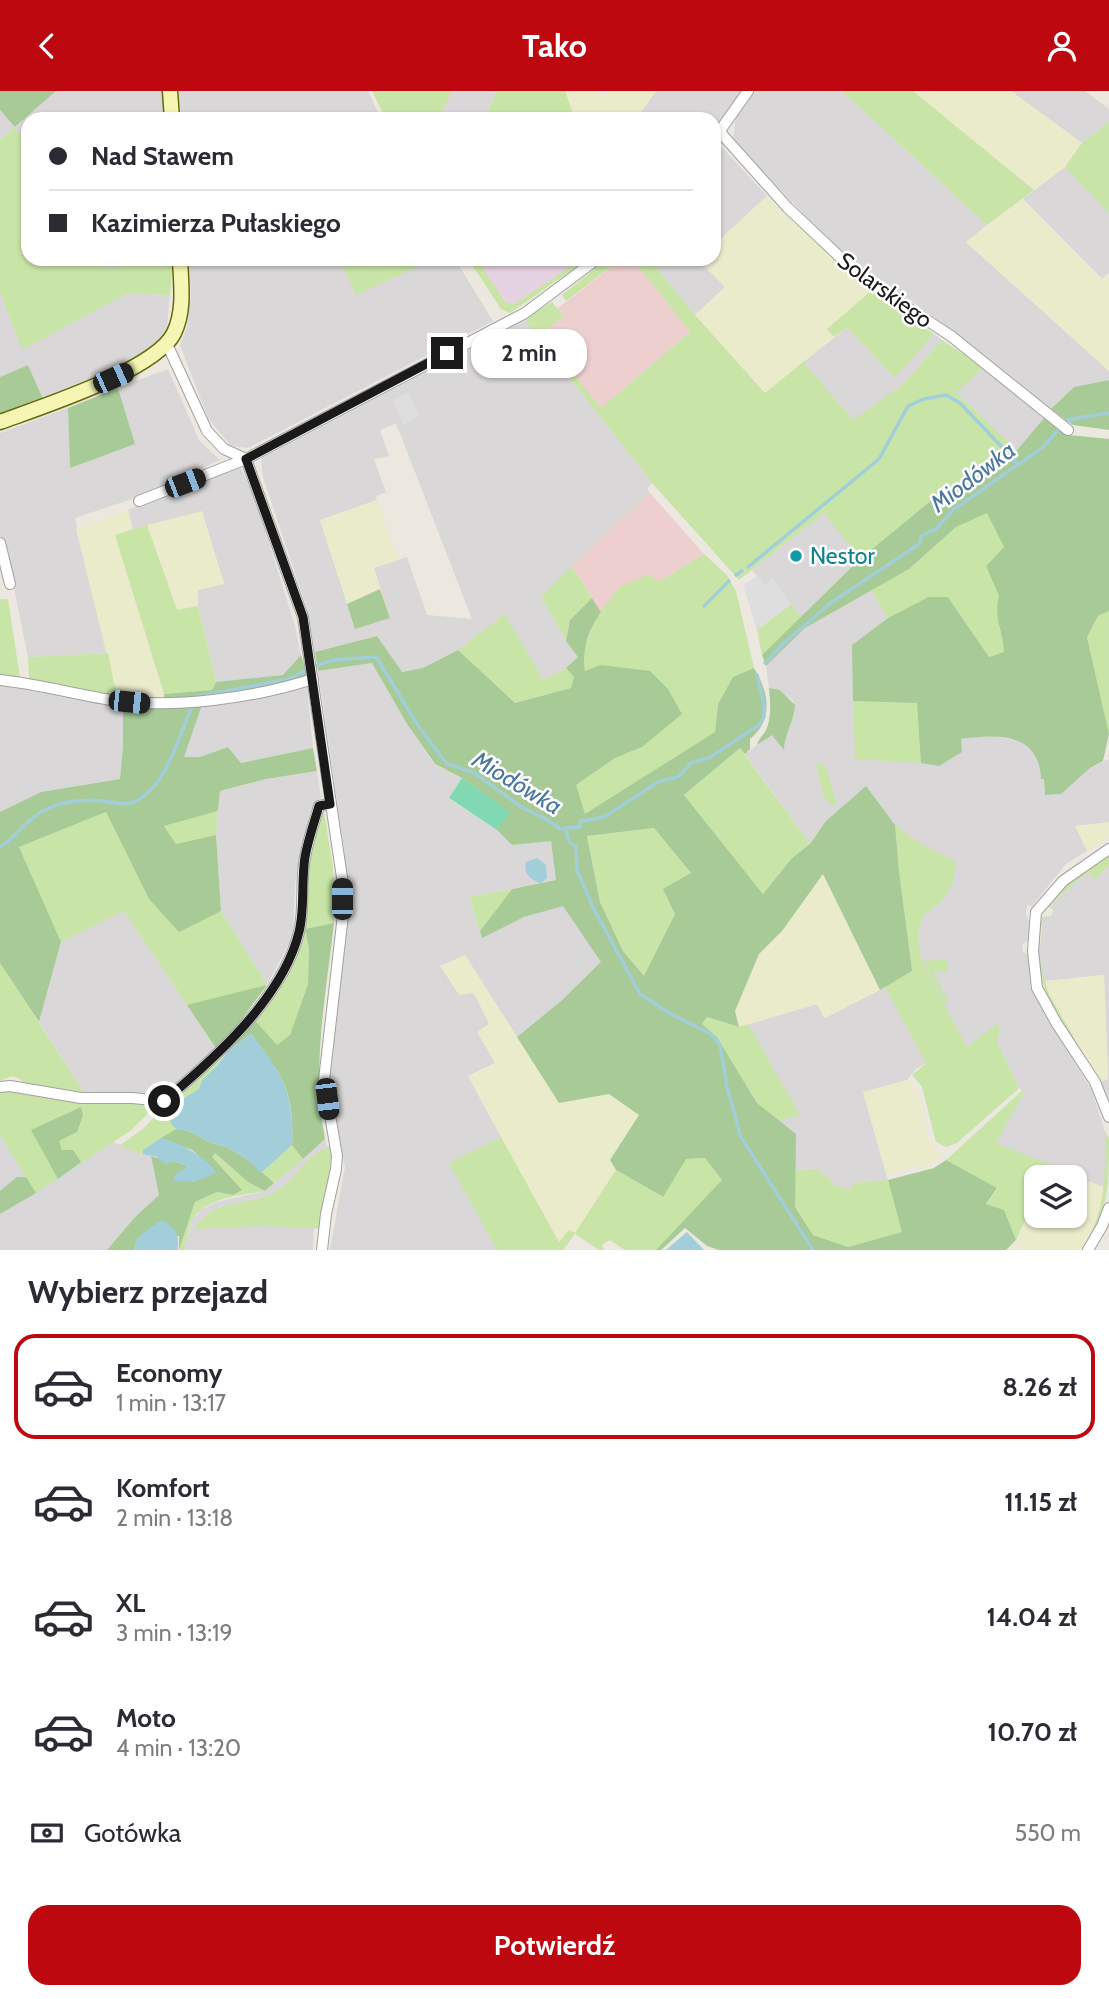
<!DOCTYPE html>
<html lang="pl">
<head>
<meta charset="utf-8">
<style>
	body { margin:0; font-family:Cabin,sans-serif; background:#f7f7f7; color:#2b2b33; height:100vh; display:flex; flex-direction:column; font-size:26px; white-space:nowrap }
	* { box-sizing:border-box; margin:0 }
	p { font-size:23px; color:#7c7c81 }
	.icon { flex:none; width:38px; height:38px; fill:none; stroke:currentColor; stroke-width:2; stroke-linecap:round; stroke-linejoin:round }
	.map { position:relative; height:1159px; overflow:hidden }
	.details { display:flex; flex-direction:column; background:#fff; flex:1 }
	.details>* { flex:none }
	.hud { position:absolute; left:21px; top:21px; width:700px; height:154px; border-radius:21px; box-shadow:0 2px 5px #0004; display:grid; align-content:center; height:154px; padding:0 28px; background:#fff }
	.tools { position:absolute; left:1024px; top:1074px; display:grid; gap:14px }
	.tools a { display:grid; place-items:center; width:63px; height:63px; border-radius:14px; background:#fff; box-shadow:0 2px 5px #0004; font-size:35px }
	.end { position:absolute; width:32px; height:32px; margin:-16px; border:9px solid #1a1a1a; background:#fff; box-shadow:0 0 0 4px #fff }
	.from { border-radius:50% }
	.bubble { position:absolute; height:49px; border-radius:21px; background:#fff; box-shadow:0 2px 5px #0004; font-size:23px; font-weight:700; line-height:49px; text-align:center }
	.car { position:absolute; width:21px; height:42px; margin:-21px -10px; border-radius:9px; box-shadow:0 0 5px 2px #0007; background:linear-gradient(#222 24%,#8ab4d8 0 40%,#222 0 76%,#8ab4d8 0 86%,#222 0) }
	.hud b { display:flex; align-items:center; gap:24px; height:66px; font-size:26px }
	.hud b+b { border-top:2px solid #e1e1e2 }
	.hud i { width:18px; height:18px; background:#2b2b33 }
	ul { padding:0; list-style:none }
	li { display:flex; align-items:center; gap:21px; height:105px; margin:0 14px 10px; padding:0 14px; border:4px solid transparent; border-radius:21px }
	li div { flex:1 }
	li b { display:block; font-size:26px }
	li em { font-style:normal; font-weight:700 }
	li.current { border-color:#bd080f }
	li>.icon { width:63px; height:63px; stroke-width:1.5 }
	h2 { padding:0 28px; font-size:32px; line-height:84px }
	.pay { display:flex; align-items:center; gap:18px; height:77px; padding:0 28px; font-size:26px }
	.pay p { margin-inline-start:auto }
	.cta { display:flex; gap:14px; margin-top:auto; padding:14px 28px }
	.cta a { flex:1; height:80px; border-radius:21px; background:#bd080f; color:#fff; font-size:28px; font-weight:700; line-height:80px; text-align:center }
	header { display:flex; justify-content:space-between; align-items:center; height:91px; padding:0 28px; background:#bd080f; color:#fff; font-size:32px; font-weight:700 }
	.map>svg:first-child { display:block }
	.residential { fill:#d9d7d7; fill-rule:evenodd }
	.commercial { fill:#edcfcf }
	.industrial { fill:#e5d2e2 }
	.farmland { fill:#eaebcb }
	.grass { fill:#c8e5a7 }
	.forest { fill:#a7ca96; fill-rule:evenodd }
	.pitch { fill:#80d9b3 }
	.parking { fill:#dedede }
	.water { fill:#a1ced9 }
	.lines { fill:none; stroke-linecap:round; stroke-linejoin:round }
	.stream { stroke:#a1ced9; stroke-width:3.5 }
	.street-casing { stroke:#a1a1a1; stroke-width:12 }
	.secondary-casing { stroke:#646a09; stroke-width:17 }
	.street { stroke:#fff; stroke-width:10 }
	.secondary { stroke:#f5f6b4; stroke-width:14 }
	.route { stroke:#1a1a1a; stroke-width:9 }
	.culture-dot { fill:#0f9aa8; stroke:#fff; stroke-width:2.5 }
	.labels { text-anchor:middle; stroke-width:5; stroke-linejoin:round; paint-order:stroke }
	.street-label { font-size:23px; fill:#1a1a1a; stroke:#fff }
	.culture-label { font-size:23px; fill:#0d838f; stroke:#fff; text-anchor:start }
	.water-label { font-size:24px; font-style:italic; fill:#49779e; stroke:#fff }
</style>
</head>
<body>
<header><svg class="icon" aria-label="back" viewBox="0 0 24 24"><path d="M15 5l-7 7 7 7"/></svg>Tako<svg class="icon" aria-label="person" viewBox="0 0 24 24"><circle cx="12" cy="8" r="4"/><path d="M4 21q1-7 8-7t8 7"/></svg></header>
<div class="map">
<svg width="1109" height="1159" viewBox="0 0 1109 1159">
	<rect width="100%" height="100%" fill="#ece8e0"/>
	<!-- residential -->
	<g class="residential">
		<path d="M56,0H162L164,28H28V55L15,36L0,49V19L16,36Z"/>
		<path d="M179,0H368L381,28H181Z"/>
		<path d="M452,0H497L484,28H439Z"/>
		<path d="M656,0H743L714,37V28H636Z"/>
		<path d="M755,0H842L987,134L966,151L1109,280V289L1074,296L1051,318L960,245L913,211L867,183L838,159L733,49L736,25Z"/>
		<path d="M1011,0H1085L1109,18V31L1082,52Z"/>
		<path d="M720,54L767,105L714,154V61Z"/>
		<path d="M1065,76L1109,122V182L1102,188L1023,108Z"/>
		<path d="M58,168H158L116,177L60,171Z"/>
		<path d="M189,168H455L493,230L248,357L231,355L208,327L180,254L187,236L191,203Z"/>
		<path d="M649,168H699L725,196L695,224Z"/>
		<path d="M0,201L23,258L128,202L170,204L166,247L138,267L43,308L28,274L0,286Z"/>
		<path d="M524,228L652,392L647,398L650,402L541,505L566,550L579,566L566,577L543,589L504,524L458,559L423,577L401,581L377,545L315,561L308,521L263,386L261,367ZM396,332L472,528L427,524L407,466L374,477L390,527L355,537L320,429L377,409L376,405L386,401L374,368L389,365L380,339Z"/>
		<path d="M847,237L895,287L934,243L942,249L902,294L853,330L803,271Z"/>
		<path d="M983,276L1045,326L1017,359L955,302Z"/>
		<path d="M168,278L199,349L220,369L141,405L75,427L108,562L28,566L11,483L0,443V342L68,317L70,376L135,353L118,297Z"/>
		<path d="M240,375L256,410L295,535L301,564L284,584L216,591L198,515L197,499L224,492L202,421L133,438L128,419Z"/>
		<path d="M824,421L860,468L801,527L772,488L765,494L752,479Z"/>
		<path d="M871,499L888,527L852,554L961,648L990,644L1022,651L1033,659L1040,676L1041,687H1044L1045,704L1061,703L1090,677L1109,668V746L1066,773L1032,815L1027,814L1026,824L1029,830V848L1022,854L1023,861L1029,864L1030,896L1091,998L1101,1028L1105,1041V1097L995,1052L1024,1001L1019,997L997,950L1000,938L967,957L926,972L916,978L907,989L863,1001L888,1089L853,1092L850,1100L833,1094L815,1080L817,1077L794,1080L796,1043L757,1012L739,936L817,913L825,927L880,899L912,880L825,730L810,753L745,663L772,643L784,657L785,648L795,623L793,610L780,599L769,597L766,575L805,537Z"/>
		<path d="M372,572L407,633L434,673L462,687L449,708L497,739L512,754L551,749L556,789L469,806L482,846L524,826L563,814L602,871L561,910L517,946L465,864L473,901L490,933L495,972L468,985L501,1046L450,1072L497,1159H330L345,1076L329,987L349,809L344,757L318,580Z"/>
		<path d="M0,593L123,614V655L120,688L41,701L0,721Z"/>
		<path d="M307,597L313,657L241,672L228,656L200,666H184L202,614L281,603Z"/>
		<path d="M317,680L321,706L310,720L295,792L293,845L267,894L221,820L216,744L220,700L266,688Z"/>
		<path d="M1109,774V1011L1100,991L1108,987L1104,884L1045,890L1039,868L1043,827H1050L1054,820L1050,814L1052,812L1089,780L1094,789Z"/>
		<path d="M124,820L218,960L164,1002L84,1001L39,931L61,851Z"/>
		<path d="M0,999L58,1087L113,1051L151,1065L159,1104L135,1126L107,1159H0Z"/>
		<path d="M325,1048L327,1055L330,1056V1089L319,1137L314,1138L313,1159H184L192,1129L201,1119L216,1111L265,1100Z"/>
	</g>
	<!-- commercial -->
	<g class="commercial">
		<path d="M622,168H633L690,241L600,318L541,243L564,225L558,217Z"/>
		<path d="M650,402L704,463L660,490L620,495L601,521L572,475Z"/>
	</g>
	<!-- industrial -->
	<path class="industrial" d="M477,168H582L514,213L505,212Z"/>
	<!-- farmland -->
	<g class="farmland">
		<path d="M565,0H594L604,6L608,0H656L636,28H575Z"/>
		<path d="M913,0H1011L1082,52L1065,76L1034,99Z"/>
		<path d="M767,105L871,200L828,238L834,246L766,302L695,224L725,196L698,169L714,168V154Z"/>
		<path d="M1023,108L1102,188L1109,182V280L966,151Z"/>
		<path d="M377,409L398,469L374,477L380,498L347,513L320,429Z"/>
		<path d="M128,419L133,438L115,444L165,609L117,606L76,438Z"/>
		<path d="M202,420L224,493L198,499V515L177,520L147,434Z"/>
		<path d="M1109,731V746L1087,760L1075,735Z"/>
		<path d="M823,783L880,899L824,927L817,913L739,936L735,921L759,863L782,840Z"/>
		<path d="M465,864L559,1012L609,1003L639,1024L610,1069L616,1079L575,1143L559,1152L468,985L495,972L477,941L489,933L474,902L459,904L440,875Z"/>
		<path d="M1104,884L1108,988L1100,991L1049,903L1045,890Z"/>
		<path d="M907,989L913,991L917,999L931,1055L943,1065L934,1072L886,1083L863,1001Z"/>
		<path d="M1049,1073L1105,1097L1093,1141L1082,1159H1020L1016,1149L1036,1104V1125H1074V1087H1043Z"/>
	</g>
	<!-- grass -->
	<g class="grass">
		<path d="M372,0H452L439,28H386Z"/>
		<path d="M497,0H565L575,28H484Z"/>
		<path d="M842,0H913L1034,99L987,134Z"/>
		<path d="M1109,31V122L1065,76L1082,52Z"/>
		<path d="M15,36L28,55V168H58L60,171L116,177L158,168H173L170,204L128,202L22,259L0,201V49Z"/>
		<path d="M340,168H434L356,204Z"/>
		<path d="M468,168H477L505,211L514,213L582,168H588L510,222L501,218Z"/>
		<path d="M607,168H621L566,210L562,204Z"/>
		<path d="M633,168H649L695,224L765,302L803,271L853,329L902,294L942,249L983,276L956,302L1017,359L980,380L975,395L934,407L860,468L824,422L739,489L652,392L524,228L552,211L564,225L541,243L601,317L690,241Z"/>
		<path d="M871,200L934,243L895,287L847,237L834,246L827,238Z"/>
		<path d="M987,421L1004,456L986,475L999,505C993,527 1003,539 1004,561L989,566L948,506H928L888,527L871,499L909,478L956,436Z"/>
		<path d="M147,434L177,519L198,515L216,591L212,599L164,603L115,444Z"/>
		<path d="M704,463L727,484L736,500L754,577L733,586L718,613L715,641L585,724L575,694L615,667L642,656L585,581L582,566L595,528L620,495L648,484L660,490Z"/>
		<path d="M572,475L592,507L570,529L566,550L541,505Z"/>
		<path d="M0,508H8L20,587L0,585Z"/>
		<path d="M791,513L801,527L762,564L757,539Z"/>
		<path d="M1109,520V643L1087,546L1098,525Z"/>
		<path d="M505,523L543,589L566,577L574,586L571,597L515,612L458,559Z"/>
		<path d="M108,562L117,606L29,588L28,566Z"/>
		<path d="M853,610L918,612L921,672L855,668Z"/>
		<path d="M740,657L810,753L792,767L763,803L684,704Z"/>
		<path d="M816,672L823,673C830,682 832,701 837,713L832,715L823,705Z"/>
		<path d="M218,720L216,744L176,753L164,735Z"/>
		<path d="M320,720L324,721L333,776L334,832L305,838L309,858L308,893L290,944L277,955L253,927L278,898L297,863L305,838L307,785Z"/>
		<path d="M106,721L149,808L179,840L221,820L267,894L218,960L124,820L61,851L19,756Z"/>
		<path d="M895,734L918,751L956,771C954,799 946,810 923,824L918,843L921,869L967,956L997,933L1000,938L997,950L1019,997L957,1052L946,1056L936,1051L922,996L912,984L926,972L885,896L912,879L899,781Z"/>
		<path d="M654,737L691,782L675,823L644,886L623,860L600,811L587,745Z"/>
		<path d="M1109,763V774L1094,789L1089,780L1052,812L1051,815L1054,819L1047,815L1067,793Z"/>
		<path d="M512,798L480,840L469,806Z"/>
		<path d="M1051,825L1050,827H1043C1037,859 1039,872 1049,903L1101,994C1062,938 1028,898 1041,826Z"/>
		<path d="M947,868L948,880L933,881L949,911L946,913L923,870Z"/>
		<path d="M0,872L84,1001L25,993C16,983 11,985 0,990Z"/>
		<path d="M707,926L739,936L748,933L800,1024L779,1030L757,1012L717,946L702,933Z"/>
		<path d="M238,945L217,975L202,989L199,998L184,1007L171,1033L176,1038L147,1056L143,1059V1063L119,1055L144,1037L166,1013L214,972Z"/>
		<path d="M8,998L156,1014V1015L130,1040L36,1102L0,1044V999Z"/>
		<path d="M1023,999L1024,1001L996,1052L1049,1073L1043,1087H1036V1104L1016,1149L1004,1119L986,1114L997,1098L946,1069Z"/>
		<path d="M1105,1041L1109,1047C1109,1099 1109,1113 1084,1159H1082C1107,1118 1105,1087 1105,1041Z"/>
		<path d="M501,1046L559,1151L569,1139L575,1142L616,1079L662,1106L685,1068L705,1067L723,1090L656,1159H625L610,1149L602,1154L604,1159H599L575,1143L563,1159H497L449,1072Z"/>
		<path d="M292,1054L303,1068L274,1092L261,1082Z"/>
		<path d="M330,1056C337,1081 325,1112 319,1137L256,1135L195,1138C212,1108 244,1115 272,1103C294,1094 306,1061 330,1056Z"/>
		<path d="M215,1062L248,1091L265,1100C242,1104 202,1106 191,1132C188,1140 187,1150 184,1159H179L195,1111L217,1101L233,1104L211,1065Z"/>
		<path d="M819,1077L816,1080L828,1086L833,1094L850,1099L852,1092L888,1089L903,1141L848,1156L813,1144L795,1116L794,1080Z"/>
	</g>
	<!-- forest -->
	<g class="forest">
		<path d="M0,0H56L15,36L0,19Z"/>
		<path d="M28,274L43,308L0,324V286Z"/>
		<path d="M1109,289V339L1073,334L1051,318L1074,296Z"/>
		<path d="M118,297L135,353L70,377L68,317Z"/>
		<path d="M1045,326L1069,344L1109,348V520L1098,525L1087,546L1109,643L1103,670L1090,677L1061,703L1045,704L1044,688H1041C1039,641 997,643 961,648L962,661L939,675L921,672L917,612L853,610L852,554L888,527L928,506H948L989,566L1004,561C1003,539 993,527 999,505L986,475L1004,456L987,422L956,436L909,478L805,537L766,575L762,564L860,468L934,407L975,395L979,380L1017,359Z"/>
		<path d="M380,498L390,527L355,538L347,513Z"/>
		<path d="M592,507L601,521C589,537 581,561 585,580L601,574L650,580L668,598L682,623L642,656L615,667L576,694L585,723L715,641L718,613L733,586L754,577C769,601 774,629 750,648V658L745,663L740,657L684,704L763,803L792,767L810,753L825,731L866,695L895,734L899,781L912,880L880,899L823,783L782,840L759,863L735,920L739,936L707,926L702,933L717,946L757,1012L796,1043L795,1116L813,1144L848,1156L902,1141L888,1089L934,1077L946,1069L997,1097L986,1113L1004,1119L1016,1149L1006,1159H719L707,1155L685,1137L661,1159H656L722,1089L705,1067L686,1068L663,1106L616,1079L610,1069L639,1024L609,1003L559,1012L517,946L561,910L601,871L563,815L524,826L482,847L480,840L512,798L556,789L551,750L512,754L497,739L509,721L462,687L435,673L407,633L372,572L318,580L315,561L377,545L402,581L423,577L458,559L515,612L571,597L574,586L566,577L578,566L566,550L570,529ZM654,737L691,782L663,798L675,823L644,885L623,860L600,811L587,745Z"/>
		<path d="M301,564L308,586L294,593L179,610L165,609L164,603L212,599L216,591L283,584Z"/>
		<path d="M769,597L780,599L795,614C795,630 784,643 784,659L772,644L757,654C759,647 763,645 766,639C772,626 770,611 769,597Z"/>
		<path d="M123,614H202L184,666H200L228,656L241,672L313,657L317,680L266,688L220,700L218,720L164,735L176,753L216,744L221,820L179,841L149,808L106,721L19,756L61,851L39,931L0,872V721L41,701L120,688L123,655Z"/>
		<path d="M334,832C326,904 311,976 325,1048L303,1068L292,1054C295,1000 282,984 251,943L228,960L253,927L277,954L290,944L308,893L309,858L305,838Z"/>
		<path d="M267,894L218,960L187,914Z"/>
		<path d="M81,1016L83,1024L77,1041L59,1050L62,1059H73L81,1071L58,1088L31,1039Z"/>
		<path d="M176,1038L189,1040L209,1051L227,1056L247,1068L274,1092L265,1100L248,1091L215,1062L212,1066L242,1099L233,1104L217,1101L195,1111L179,1159V1145L138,1146L134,1159H107L135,1126L159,1104L151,1065L161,1068L166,1073L172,1070L186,1074V1077L204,1069L192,1059L161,1047Z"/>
		<path d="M17,1086H26L36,1102L0,1123V1100Z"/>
	</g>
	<!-- pitch -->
	<path class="pitch" d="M462,687L510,721L497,739L449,707Z"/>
	<!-- parking -->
	<g class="parking">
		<path d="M408,301L419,325L403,334L393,309Z"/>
		<path d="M757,485L765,494L772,488L791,513L757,539L743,494Z"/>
	</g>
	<!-- water -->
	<g class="water">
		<path d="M537,767L546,774L547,787L541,792C530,789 523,782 526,771Z"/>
		<path d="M251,943C282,982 295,1003 292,1054L261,1082L247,1068L227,1056L209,1051L189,1040L176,1038L171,1033L170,1024L184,1007L199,998L202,989L217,975L228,960Z"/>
		<path d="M161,1047C177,1051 209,1066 216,1082L194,1091L174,1090L175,1083L186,1077V1074L172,1070L166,1074L157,1066L143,1063V1059Z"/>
		<path d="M161,1129C176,1136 179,1143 178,1159H134L138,1146Z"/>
		<path d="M687,1141L704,1159H666Z"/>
	</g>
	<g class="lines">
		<!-- stream -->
		<g class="stream">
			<path d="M748,476L879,368L908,315L924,308L946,304L960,312L1017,372"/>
			<path d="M736,484L742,480"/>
			<path d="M704,515L729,490"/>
			<path d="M765,572L784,552L832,511L909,460L920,452L921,445L936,438L953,419L1042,357L1067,329L1109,322"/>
			<path d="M316,575L333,569L376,566L419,636L446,672L474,682L523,717L546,728L560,738L579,736L581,730L604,726L660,690L678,686L691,672L709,667L759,634L764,626V613L757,584"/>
			<path d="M196,606L288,588L307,579"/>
			<path d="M565,737L569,750L576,756L577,779L594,818L640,903L669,922L711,943L720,954L727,996L741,1046L813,1159"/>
			<path d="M0,756C19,744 27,726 51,716C68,709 85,708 104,710C110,711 119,713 125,713C163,708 178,647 191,618"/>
		</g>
		<!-- street casing -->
		<g class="street-casing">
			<g id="street">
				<path d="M719,40L788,117L861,186L951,245L1068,339"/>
				<path d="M714,48L748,0"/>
				<path d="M167,253L207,340L224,358L246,368L303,526L343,793V824L324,989L337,1065L336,1078L326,1123L322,1159"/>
				<path d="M139,410L246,368L525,222L597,168"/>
				<path d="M0,452L10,493"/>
				<path d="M0,589C38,593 74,603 111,609C173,618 254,607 313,588"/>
				<path d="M1109,758L1063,790L1036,821L1033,860L1037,897L1057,933L1095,991L1109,1026"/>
				<path d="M0,996L10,995L81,1007H132L164,1010C214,968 283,907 299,841C305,817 300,791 305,767C308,749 314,732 319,715L330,713"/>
				<path d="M1088,1159L1102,1135L1109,1117"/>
			</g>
		</g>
		<!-- secondary casing -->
		<g class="secondary-casing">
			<g id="secondary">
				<path d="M170,0L172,28"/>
				<path d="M0,331C41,316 156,279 174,242C185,219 181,193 180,168"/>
			</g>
		</g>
		<!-- street -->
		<use href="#street" class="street"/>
		<!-- secondary -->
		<use href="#secondary" class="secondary"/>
	</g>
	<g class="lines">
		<!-- route -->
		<path class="route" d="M164,1010C214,968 283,907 299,841C305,817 301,791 305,766C308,749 314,732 319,715L330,713L303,526L246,368L447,262"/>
	</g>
	<!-- markers -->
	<circle class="culture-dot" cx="796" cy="465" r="7"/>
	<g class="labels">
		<!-- street labels -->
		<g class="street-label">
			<text transform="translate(885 199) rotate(36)" y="8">Solarskiego</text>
		</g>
		<!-- culture labels -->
		<g class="culture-label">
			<text x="810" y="473">Nestor</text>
		</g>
		<!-- water labels -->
		<g class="water-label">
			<text transform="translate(973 386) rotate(-37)" y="8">Miodówka</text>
			<text transform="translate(517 692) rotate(31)" y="8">Miodówka</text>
		</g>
	</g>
</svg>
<div class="tools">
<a><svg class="icon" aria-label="layers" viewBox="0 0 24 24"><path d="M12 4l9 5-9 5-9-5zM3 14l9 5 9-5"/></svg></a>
</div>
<i class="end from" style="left:164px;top:1010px"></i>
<i class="end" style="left:447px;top:262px"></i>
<div class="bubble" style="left:471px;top:238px;width:116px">2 min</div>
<i class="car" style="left:113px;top:287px;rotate:66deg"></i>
<i class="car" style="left:185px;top:392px;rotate:69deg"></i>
<i class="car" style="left:129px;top:611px;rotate:96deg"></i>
<i class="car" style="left:342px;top:808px;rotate:0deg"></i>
<i class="car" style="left:327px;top:1008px;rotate:173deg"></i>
<div class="hud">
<b><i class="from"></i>Nad Stawem</b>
<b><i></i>Kazimierza Pułaskiego</b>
</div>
</div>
<section class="details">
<h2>Wybierz przejazd</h2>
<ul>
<li class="current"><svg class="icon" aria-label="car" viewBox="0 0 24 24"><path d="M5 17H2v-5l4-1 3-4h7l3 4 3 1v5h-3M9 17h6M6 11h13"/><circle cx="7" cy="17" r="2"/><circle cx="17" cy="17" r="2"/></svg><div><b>Economy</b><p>1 min · 13:17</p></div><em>8.26 zł</em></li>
<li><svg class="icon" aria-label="car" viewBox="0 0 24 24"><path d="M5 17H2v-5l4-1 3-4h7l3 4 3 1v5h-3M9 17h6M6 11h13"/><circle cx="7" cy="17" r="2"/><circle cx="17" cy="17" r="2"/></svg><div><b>Komfort</b><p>2 min · 13:18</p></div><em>11.15 zł</em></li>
<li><svg class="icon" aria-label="car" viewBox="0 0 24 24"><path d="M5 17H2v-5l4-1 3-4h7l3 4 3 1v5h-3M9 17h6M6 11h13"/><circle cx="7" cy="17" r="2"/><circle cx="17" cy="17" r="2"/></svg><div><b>XL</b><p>3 min · 13:19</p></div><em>14.04 zł</em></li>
<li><svg class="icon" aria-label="car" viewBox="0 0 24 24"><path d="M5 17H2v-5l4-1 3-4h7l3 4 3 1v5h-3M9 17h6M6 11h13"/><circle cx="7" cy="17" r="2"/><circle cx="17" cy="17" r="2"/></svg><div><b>Moto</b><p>4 min · 13:20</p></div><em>10.70 zł</em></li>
</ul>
<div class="pay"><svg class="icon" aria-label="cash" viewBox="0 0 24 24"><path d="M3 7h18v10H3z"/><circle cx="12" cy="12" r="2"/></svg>Gotówka<p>550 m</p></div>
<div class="cta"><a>Potwierdź</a></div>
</section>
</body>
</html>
